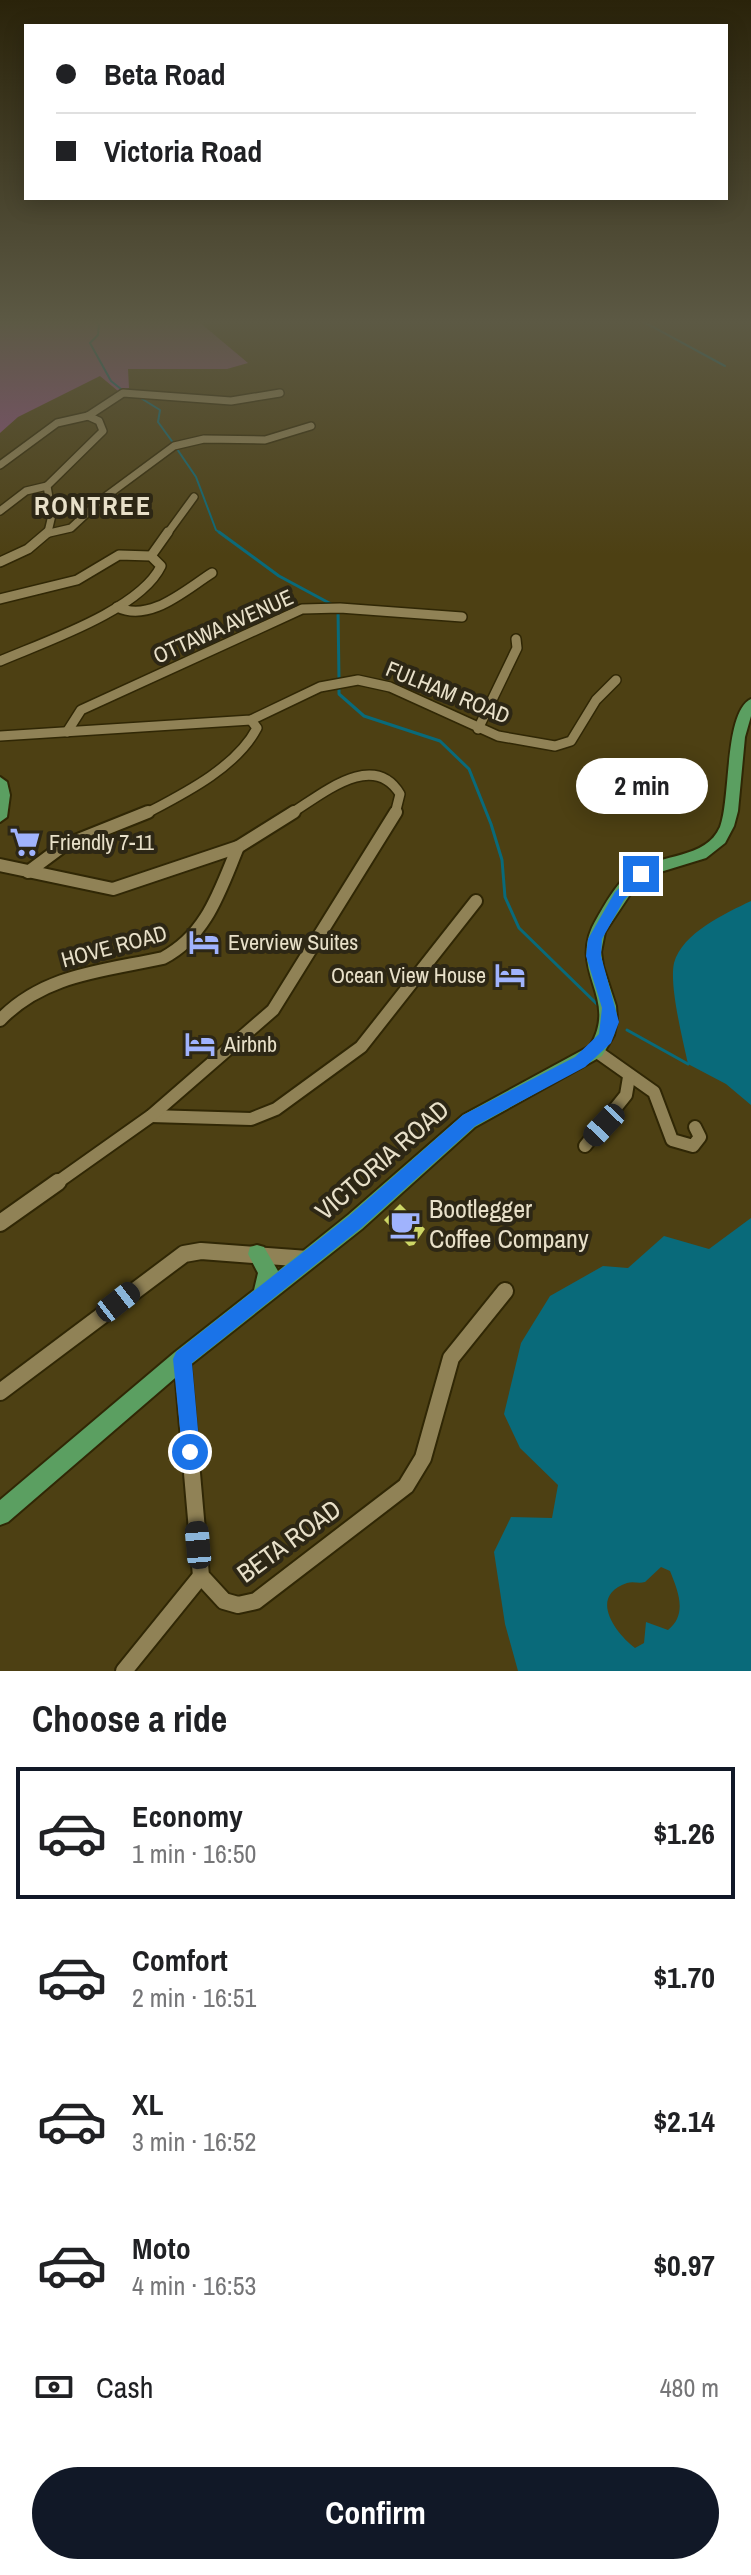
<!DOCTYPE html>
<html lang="en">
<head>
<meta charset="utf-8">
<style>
	body { margin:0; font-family:"Archivo Narrow",sans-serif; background:#f6f6f6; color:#202124; height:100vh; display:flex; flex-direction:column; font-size:30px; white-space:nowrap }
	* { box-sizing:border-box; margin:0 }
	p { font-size:26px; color:#757577 }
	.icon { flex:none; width:44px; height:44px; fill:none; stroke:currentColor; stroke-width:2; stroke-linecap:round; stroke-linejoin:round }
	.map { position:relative; height:1671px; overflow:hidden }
	.details { display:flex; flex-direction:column; background:#fff; flex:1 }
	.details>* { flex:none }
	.top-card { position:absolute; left:24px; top:24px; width:704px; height:176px; border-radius:0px; box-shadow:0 4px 20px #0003; display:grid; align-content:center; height:176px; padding:0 32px; background:#fff }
	.end { position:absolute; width:36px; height:36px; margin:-18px; border:10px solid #1a73e8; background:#fff; box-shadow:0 0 0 4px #fff }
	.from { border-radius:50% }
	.bubble { position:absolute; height:56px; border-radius:28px; background:#fff; box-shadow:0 4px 20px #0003; font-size:26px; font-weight:800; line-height:56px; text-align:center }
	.car { position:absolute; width:24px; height:48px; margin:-24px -12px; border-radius:10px; box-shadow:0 0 6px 2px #0007; background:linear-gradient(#222 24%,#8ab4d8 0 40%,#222 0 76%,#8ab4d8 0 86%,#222 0) }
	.top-card b { display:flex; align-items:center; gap:28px; height:76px; font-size:30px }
	.top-card b+b { border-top:2px solid #e0e0e0 }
	.top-card i { width:20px; height:20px; background:#202124 }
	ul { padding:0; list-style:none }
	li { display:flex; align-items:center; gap:24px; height:132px; margin:0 16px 12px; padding:0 16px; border:4px solid transparent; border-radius:0px }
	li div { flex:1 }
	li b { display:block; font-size:30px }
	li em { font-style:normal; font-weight:800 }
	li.current { border-color:#111827 }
	li>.icon { width:72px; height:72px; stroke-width:1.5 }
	h2 { padding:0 32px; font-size:36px; line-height:96px }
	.pay { display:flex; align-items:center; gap:20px; height:88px; padding:0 32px; font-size:30px }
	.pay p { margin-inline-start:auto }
	.primary-button { display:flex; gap:16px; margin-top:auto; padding:16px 32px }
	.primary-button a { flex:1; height:92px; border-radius:48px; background:#111827; color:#fff; font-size:32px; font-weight:800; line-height:92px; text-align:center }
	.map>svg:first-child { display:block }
	.green { fill:#894e80 }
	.water { fill:#096a7a; fill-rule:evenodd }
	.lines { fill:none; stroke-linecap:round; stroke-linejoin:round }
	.stream-far1 { stroke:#096a7a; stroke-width:2 }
	.stream { stroke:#096a7a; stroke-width:3 }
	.building { fill:#ced766 }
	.minor-far3-casing { stroke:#302705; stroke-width:10 }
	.minor-far2-casing { stroke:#302705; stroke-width:12 }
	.minor-far1-casing { stroke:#302705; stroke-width:16 }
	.minor-casing { stroke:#302705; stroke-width:20 }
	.major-casing { stroke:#302705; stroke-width:4 }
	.minor-far3 { stroke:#908256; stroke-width:7 }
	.minor-far2 { stroke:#908256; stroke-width:9 }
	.minor-far1 { stroke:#908256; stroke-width:12 }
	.minor { stroke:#908256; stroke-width:16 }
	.major { fill:#5b9f61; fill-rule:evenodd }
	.route { fill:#1a73e8 }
	.labels { text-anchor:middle; stroke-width:8; stroke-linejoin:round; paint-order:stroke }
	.street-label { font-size:22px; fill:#e8e0c9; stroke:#2d2715 }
	.poi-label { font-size:22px; fill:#e8e0c9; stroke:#2d2715; text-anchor:start }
	.far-district-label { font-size:26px; font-weight:bold; letter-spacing:2px; fill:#e8e0c9; stroke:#2d2715 }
	.near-street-label { font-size:26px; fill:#e8e0c9; stroke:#2d2715 }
	.near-poi-label { font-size:26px; fill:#e8e0c9; stroke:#2d2715; text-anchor:start }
</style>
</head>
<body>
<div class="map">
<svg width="751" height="1671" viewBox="0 0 751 1671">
	<rect width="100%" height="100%" fill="#4d4013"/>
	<!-- green -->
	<path class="green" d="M0,321H198L248,363L227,369H128L129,388L118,391L100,376L18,417L0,433Z"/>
	<!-- water -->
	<g class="water">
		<path d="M751,901V1105L726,1084L688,1064C683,1040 669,986 674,963C682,933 726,913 751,901Z"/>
		<path d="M751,1218V1671H518L505,1624L494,1552L511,1517L552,1518L558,1485L520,1448L504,1414L521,1343L550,1296L603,1266L628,1268L664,1236L709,1249ZM661,1567L670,1571C678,1591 688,1614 668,1630L646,1622L644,1643L635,1648C615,1633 588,1596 627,1583C634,1581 638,1584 645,1582Z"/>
	</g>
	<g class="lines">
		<!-- stream-far1 -->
		<g class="stream-far1">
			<path d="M95,321L99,325L98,335L90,343L111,381L121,389"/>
			<path d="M642,321L725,366"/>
			<path d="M139,397L160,410L158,422L174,444"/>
			<path d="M177,449L196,477L216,530L222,534"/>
		</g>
		<!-- stream -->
		<g class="stream">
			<path d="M219,532L279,576L331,604"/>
			<path d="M338,610L339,680"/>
			<path d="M339,687V694L364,716L440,741L469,769L491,824L502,860L505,897L519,928L599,1006"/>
			<path d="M627,1030L688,1064"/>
		</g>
	</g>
	<!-- building -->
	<path class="building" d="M400,1204L425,1229L414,1245L409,1246L384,1220Z"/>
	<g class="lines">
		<!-- minor-far3 casing -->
		<g class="minor-far3-casing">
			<g id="minor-far3">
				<path d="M0,465L57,423L88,416L123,393L231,401L280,393"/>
				<path d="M0,511L26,491L47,486"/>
				<path d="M48,532L52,515L47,486L103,431L99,421L88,416"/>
				<path d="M45,534L71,528L101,500L174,446L204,439L265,440L311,426"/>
				<path d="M167,534L194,497"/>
			</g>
		</g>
		<!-- minor-far2 casing -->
		<g class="minor-far2-casing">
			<g id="minor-far2">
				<path d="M151,556L168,532"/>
				<path d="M0,562L28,549L48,532"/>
				<path d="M0,599L77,580L119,555L151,556L161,566C140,610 44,642 0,661"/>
				<path d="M117,607C150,623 185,590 212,573"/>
				<path d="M478,729L517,648L516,639"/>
				<path d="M67,732L81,710L302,609L340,608L462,617"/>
				<path d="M0,736L251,720L320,687L358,680L390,687L498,736L555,746L571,741L596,700L616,680"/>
				<path d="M145,814C183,794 236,768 257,728L251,720"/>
				<path d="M290,814C320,796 373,749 400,794L395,814"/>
			</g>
		</g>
		<!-- minor-far1 casing -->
		<g class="minor-far1-casing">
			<g id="minor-far1">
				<path d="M0,865L113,889L238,847L294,812"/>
				<path d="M28,872L63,846L148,812"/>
				<path d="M0,1020C44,974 104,971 163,958C207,935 220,890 238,847"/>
				<path d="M596,1051L654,1092L672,1140L693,1146L700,1137L695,1127"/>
				<path d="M151,1116L251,1119L276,1109L361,1047L476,901"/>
				<path d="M585,1146L626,1095L629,1077"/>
				<path d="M55,1184L151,1116L273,1010L396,812"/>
			</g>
		</g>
		<!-- minor casing -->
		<g class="minor-casing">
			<g id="minor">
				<path d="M0,1223L58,1182"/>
				<path d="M182,1359L201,1576L224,1601L238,1605L256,1601L406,1486L423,1458L451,1358L505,1291"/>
				<path d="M0,1392L184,1254L201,1251L308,1259"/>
				<path d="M124,1671L201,1576"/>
			</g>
		</g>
		<!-- major casing -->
		<g class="major-casing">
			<g id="major">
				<path d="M751,699V716L745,737L738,811L734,826L725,843L706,858L657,873L637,884L605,932L601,952L603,966L616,1006L617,1020L614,1035L602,1056L475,1127L362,1229L189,1366L8,1522L0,1525V1500L175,1352L254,1290L258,1273L248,1254L250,1247L257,1245L264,1247L278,1271L348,1215L463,1115L590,1046C620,996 565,971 597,918C607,901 618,880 635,870C661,854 706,859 720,827C731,798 724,712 751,699Z"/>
				<path d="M0,777L7,782L10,795L7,817L0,822Z"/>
			</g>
		</g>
		<!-- minor-far3 -->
		<use href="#minor-far3" class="minor-far3"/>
		<!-- minor-far2 -->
		<use href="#minor-far2" class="minor-far2"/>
		<!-- minor-far1 -->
		<use href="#minor-far1" class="minor-far1"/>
		<!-- minor -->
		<use href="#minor" class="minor"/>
		<!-- major -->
		<use href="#major" class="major"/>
	</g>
	<!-- sky -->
	<linearGradient id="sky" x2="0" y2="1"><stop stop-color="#2a230a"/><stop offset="0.58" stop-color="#5c5944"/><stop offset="1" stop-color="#5c5944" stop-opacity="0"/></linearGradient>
	<rect width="751" height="555" fill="url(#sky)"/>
	<!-- route -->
	<path class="route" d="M641,868L648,874L646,878L624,900L602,939L601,956L619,1022L611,1043L585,1067L475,1126L361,1228L192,1363L200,1452L197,1459L190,1461L183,1459L173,1359L176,1352L349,1216L463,1115L575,1057L599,1034L602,1008L586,956L588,939L615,892Z"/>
	<!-- icons -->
	<defs>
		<g id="supermarket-bare" transform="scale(2.4)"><path d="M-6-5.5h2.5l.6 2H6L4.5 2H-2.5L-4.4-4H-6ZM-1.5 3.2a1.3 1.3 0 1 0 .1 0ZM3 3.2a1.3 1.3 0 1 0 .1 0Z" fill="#a0b3fd" stroke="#2d2715" stroke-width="2.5" paint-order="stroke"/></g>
		<g id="hotel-bare" transform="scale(2.4)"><path d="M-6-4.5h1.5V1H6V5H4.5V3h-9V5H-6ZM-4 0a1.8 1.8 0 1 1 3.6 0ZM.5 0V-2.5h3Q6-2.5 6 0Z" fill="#a0b3fd" stroke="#2d2715" stroke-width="2.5" paint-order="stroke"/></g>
		<g id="cafe-bare" transform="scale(2.4)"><path d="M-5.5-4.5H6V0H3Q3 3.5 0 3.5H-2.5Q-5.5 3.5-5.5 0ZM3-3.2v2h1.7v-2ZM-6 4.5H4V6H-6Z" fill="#a0b3fd" stroke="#2d2715" stroke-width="2.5" paint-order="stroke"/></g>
	</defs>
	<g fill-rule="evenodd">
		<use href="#supermarket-bare" x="25" y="842"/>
		<use href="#hotel-bare" x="204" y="942"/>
		<use href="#hotel-bare" x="510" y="975"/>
		<use href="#hotel-bare" x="200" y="1044"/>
		<use href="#cafe-bare" x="405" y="1224"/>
	</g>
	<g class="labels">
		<!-- street labels -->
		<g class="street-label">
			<text transform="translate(223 626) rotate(-24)" y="8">OTTAWA AVENUE</text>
			<text transform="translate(448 692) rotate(22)" y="8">FULHAM ROAD</text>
			<text transform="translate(114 946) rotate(-15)" y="8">HOVE ROAD</text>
		</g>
		<!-- poi labels -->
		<g class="poi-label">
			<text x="49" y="850">Friendly 7-11</text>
			<text x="228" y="950">Everview Suites</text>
			<text x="486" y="983" text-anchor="end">Ocean View House</text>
			<text x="224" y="1052">Airbnb</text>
		</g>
		<!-- far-district labels -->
		<g class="far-district-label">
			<text x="93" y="515">RONTREE</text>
		</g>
		<!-- near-street labels -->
		<g class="near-street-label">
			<text transform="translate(382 1160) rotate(-41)" y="9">VICTORIA ROAD</text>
			<text transform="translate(289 1541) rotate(-36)" y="9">BETA ROAD</text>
		</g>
		<!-- near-poi labels -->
		<g class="near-poi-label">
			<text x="429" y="1218">Bootlegger<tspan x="429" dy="30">Coffee Company</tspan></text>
		</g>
	</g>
</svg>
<i class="end from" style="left:190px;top:1452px"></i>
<i class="end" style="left:641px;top:874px"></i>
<div class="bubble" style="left:576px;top:758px;width:132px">2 min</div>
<i class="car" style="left:604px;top:1125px;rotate:223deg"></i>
<i class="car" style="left:118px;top:1302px;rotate:52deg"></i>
<i class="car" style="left:198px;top:1545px;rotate:355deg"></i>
<div class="top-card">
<b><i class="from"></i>Beta Road</b>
<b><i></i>Victoria Road</b>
</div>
</div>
<section class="details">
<h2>Choose a ride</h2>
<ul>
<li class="current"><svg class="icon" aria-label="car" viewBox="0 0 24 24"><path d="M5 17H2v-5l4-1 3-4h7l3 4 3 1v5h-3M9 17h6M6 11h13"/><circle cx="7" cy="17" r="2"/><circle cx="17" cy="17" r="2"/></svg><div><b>Economy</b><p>1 min · 16:50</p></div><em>$1.26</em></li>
<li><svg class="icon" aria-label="car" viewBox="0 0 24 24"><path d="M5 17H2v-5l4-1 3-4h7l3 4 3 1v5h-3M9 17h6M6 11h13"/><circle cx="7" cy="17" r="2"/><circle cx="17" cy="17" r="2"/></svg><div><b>Comfort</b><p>2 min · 16:51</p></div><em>$1.70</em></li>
<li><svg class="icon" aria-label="car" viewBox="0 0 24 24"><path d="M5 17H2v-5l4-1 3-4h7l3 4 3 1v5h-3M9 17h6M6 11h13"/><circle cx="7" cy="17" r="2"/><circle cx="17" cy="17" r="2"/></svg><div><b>XL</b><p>3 min · 16:52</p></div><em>$2.14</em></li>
<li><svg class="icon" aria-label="car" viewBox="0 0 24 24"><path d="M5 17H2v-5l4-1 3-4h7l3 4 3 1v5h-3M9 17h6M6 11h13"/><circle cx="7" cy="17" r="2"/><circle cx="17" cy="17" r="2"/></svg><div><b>Moto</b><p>4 min · 16:53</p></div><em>$0.97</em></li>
</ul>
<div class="pay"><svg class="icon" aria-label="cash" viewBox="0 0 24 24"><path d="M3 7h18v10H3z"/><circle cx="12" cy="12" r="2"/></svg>Cash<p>480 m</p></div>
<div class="primary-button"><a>Confirm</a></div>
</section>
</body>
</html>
